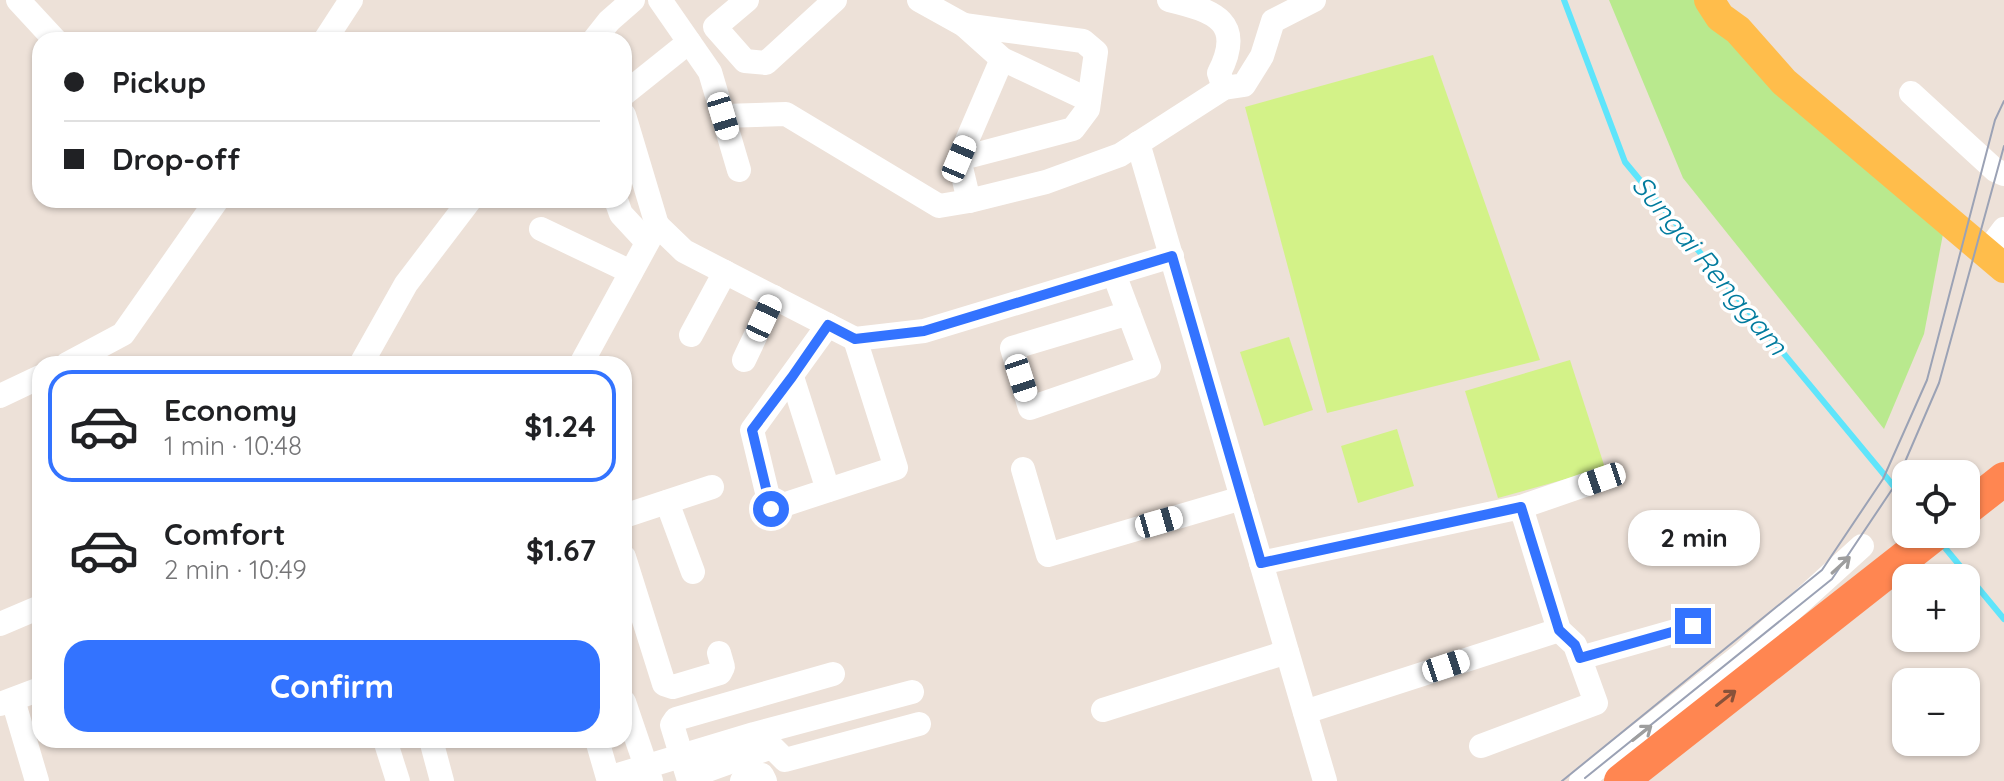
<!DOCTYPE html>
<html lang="en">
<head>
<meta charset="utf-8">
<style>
	body { margin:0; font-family:Quicksand,sans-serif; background:#f2f2f2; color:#202124; height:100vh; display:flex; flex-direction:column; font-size:30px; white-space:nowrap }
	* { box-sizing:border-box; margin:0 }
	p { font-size:26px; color:#757577 }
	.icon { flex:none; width:44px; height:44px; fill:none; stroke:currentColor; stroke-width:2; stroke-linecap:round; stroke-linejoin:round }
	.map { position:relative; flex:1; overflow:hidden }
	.drawer { position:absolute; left:32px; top:356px; width:600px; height:392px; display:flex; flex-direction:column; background:#fff; border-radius:24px; box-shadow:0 2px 6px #0004 }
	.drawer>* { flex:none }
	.banner { position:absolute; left:32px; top:32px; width:600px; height:176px; border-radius:24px; box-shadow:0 2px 6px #0004; display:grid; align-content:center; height:176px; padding:0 32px; background:#fff }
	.tools { position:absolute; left:1892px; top:460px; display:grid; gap:16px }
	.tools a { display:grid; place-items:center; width:88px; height:88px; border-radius:16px; background:#fff; box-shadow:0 2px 6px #0004; font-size:40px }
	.end { position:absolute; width:36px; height:36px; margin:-18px; border:10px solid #3373ff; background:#fff; box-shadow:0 0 0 4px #fff }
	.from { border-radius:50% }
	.bubble { position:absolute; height:56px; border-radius:24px; background:#fff; box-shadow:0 2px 6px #0004; font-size:26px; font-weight:800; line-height:56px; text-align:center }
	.car { position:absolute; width:24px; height:48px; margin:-24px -12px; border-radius:10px; box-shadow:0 0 6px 2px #0007; background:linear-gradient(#fff 24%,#345 0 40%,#fff 0 76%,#345 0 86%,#fff 0) }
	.banner b { display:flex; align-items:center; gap:28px; height:76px; font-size:30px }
	.banner b+b { border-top:2px solid #e0e0e0 }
	.banner i { width:20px; height:20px; background:#202124 }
	ul { padding:14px 0 0; list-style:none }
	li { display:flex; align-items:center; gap:24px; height:112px; margin:0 16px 12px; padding:0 16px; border:4px solid transparent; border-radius:24px }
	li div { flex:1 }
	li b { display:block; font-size:30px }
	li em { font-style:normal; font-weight:800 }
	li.current { border-color:#3373ff }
	li>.icon { width:72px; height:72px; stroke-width:1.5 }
	.action { display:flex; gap:16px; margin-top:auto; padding:16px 32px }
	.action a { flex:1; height:92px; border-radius:24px; background:#3373ff; color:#fff; font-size:32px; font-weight:800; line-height:92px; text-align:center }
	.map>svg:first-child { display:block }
	.green { fill:#b9e98e }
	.pitch { fill:#d3f288 }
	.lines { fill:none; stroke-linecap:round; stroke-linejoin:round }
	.stream { stroke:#5fe5fb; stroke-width:6 }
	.minor { stroke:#fff; stroke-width:24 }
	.major { stroke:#ffbd4b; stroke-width:30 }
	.highway { stroke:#ff8651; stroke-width:34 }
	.tram { stroke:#9ba2b5; stroke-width:2 }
	.oneway { stroke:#9e9e9e }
	.oneway2 { stroke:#89523a }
	.route { stroke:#3373ff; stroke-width:10 }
	.labels { text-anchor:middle; stroke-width:7; stroke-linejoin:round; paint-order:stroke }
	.water-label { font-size:28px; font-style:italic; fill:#017b9e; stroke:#fff }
</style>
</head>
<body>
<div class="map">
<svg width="2004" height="781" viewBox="0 0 2004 781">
	<rect width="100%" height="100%" fill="#ede1d8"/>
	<!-- green -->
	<path class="green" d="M1609,0H1695L1943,234L1924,334L1884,429L1683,178Z"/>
	<!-- pitch -->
	<g class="pitch">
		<path d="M1433,55L1540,360L1327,413L1245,107Z"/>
		<path d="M1289,337L1313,410L1264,426L1240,352Z"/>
		<path d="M1570,360L1605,468L1498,498L1465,391Z"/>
		<path d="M1397,429L1414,486L1358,503L1341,446Z"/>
	</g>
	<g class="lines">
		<!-- stream -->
		<g class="stream">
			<path d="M1564,0L1625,162L1906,501"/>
			<path d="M1941,543L2004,619"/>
		</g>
		<!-- minor -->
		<g class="minor">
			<path d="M18,0L55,40"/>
			<path d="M660,0L710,72L739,170"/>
			<path d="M747,0L715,27L745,61L766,63L835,0"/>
			<path d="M919,0L964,25L1002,59L1089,100"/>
			<path d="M1169,0C1215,11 1245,22 1219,73L1224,88"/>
			<path d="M964,25L1083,41L1096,52L1088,109L1073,129L959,159L969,201L1046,182L1120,155L1224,88L1244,85L1262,56L1273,21L1314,0"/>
			<path d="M325,40L351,0"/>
			<path d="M594,40L609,21L633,0"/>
			<path d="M1911,93L1995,170L2004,174"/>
			<path d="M624,94L689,42"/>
			<path d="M723,116L786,114L939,206L969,201"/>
			<path d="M1138,143L1325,781"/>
			<path d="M959,159L1002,59"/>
			<path d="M616,200L621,214L647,242"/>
			<path d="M657,225L684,251L855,339L924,331L1172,256"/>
			<path d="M541,229L631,272"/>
			<path d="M1986,253L2004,229"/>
			<path d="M1114,274L1149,367L1030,408L1012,348L1129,313"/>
			<path d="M828,325L752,430L771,509L896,468L855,339"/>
			<path d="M691,335L725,272"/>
			<path d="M744,360L774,297"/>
			<path d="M67,364L123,334L217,200"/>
			<path d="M361,364L406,284L470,200"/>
			<path d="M581,364L657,225L624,115"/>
			<path d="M792,377L828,490"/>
			<path d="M0,396L40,377"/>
			<path d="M1023,469L1048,555L1242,498"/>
			<path d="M667,502L693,572"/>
			<path d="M1521,507L1602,479"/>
			<path d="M624,516L712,487"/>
			<path d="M624,557L664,684L673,687L720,673L723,667L719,653"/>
			<path d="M1261,563L1521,507L1559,630L1575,645L1596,703L1481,746"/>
			<path d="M0,624L40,607"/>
			<path d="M1580,658L1693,626"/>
			<path d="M833,674L676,719L672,725L688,777L772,747L785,760L919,724"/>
			<path d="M13,700L37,781"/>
			<path d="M624,702L651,781"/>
			<path d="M0,704L40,689"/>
			<path d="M1103,710L1287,652"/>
			<path d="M1305,712L1559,630"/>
			<path d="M385,740L398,781"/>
			<path d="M431,740L442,781"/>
			<path d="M597,740L608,778L754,734L912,692"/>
			<path d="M742,781L762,775L765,781"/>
			<path d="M1581,781L1744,653L1862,546"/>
		</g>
		<!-- major -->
		<path class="major" d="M1709,0L1720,17L1738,30L1784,82L2004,268"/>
		<!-- highway -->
		<g class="highway">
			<path d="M1966,509L2004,479"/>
			<path d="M1621,781L1935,534"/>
		</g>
		<!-- tram -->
		<g class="tram">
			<path d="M1585,778L1832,579L1895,485L1939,383L2004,146"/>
			<path d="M1562,781L1822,570L1883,479L1927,380L1995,120L2004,101"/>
		</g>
	</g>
	<!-- one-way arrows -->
	<defs><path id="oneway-shaft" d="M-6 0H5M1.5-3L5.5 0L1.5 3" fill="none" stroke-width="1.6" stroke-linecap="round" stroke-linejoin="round" transform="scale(2)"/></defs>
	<g class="oneway">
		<use href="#oneway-shaft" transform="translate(1841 565) rotate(-42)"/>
		<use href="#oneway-shaft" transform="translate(1642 733) rotate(-38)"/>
	</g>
	<use class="oneway2" href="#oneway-shaft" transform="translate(1726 698) rotate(-38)"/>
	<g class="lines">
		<!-- route -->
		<path class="route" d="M771,509L752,430L792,377L828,325L855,339L924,331L1172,256L1261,563L1521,507L1559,630L1575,645L1580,658L1693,626"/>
	</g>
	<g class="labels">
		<!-- water labels -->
		<g class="water-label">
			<text transform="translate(1710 265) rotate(50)" y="10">Sungai Renggam</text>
		</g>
	</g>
</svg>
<div class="tools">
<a><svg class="icon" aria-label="locate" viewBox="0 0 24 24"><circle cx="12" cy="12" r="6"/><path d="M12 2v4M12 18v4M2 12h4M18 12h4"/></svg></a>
<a>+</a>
<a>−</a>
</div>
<i class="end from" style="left:771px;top:509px"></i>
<i class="end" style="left:1693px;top:626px"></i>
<div class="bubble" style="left:1628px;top:510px;width:132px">2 min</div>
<i class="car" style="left:723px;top:116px;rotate:163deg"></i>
<i class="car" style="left:959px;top:159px;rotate:23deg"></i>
<i class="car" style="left:764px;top:318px;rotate:25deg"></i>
<i class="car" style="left:1021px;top:378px;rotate:162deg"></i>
<i class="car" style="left:1602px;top:479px;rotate:251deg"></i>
<i class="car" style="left:1159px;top:522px;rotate:74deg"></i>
<i class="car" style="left:1446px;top:666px;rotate:72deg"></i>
<div class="banner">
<b><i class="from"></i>Pickup</b>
<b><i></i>Drop-off</b>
</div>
<section class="drawer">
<ul>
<li class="current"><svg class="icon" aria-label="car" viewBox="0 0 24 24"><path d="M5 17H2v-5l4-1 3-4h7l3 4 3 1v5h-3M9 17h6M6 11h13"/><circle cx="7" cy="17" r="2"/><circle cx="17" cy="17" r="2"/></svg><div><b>Economy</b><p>1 min · 10:48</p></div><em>$1.24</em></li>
<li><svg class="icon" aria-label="car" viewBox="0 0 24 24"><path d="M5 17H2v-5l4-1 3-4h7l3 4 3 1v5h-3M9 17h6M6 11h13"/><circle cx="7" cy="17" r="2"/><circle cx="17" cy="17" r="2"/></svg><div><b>Comfort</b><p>2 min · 10:49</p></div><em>$1.67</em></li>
</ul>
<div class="action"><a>Confirm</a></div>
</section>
</div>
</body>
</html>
